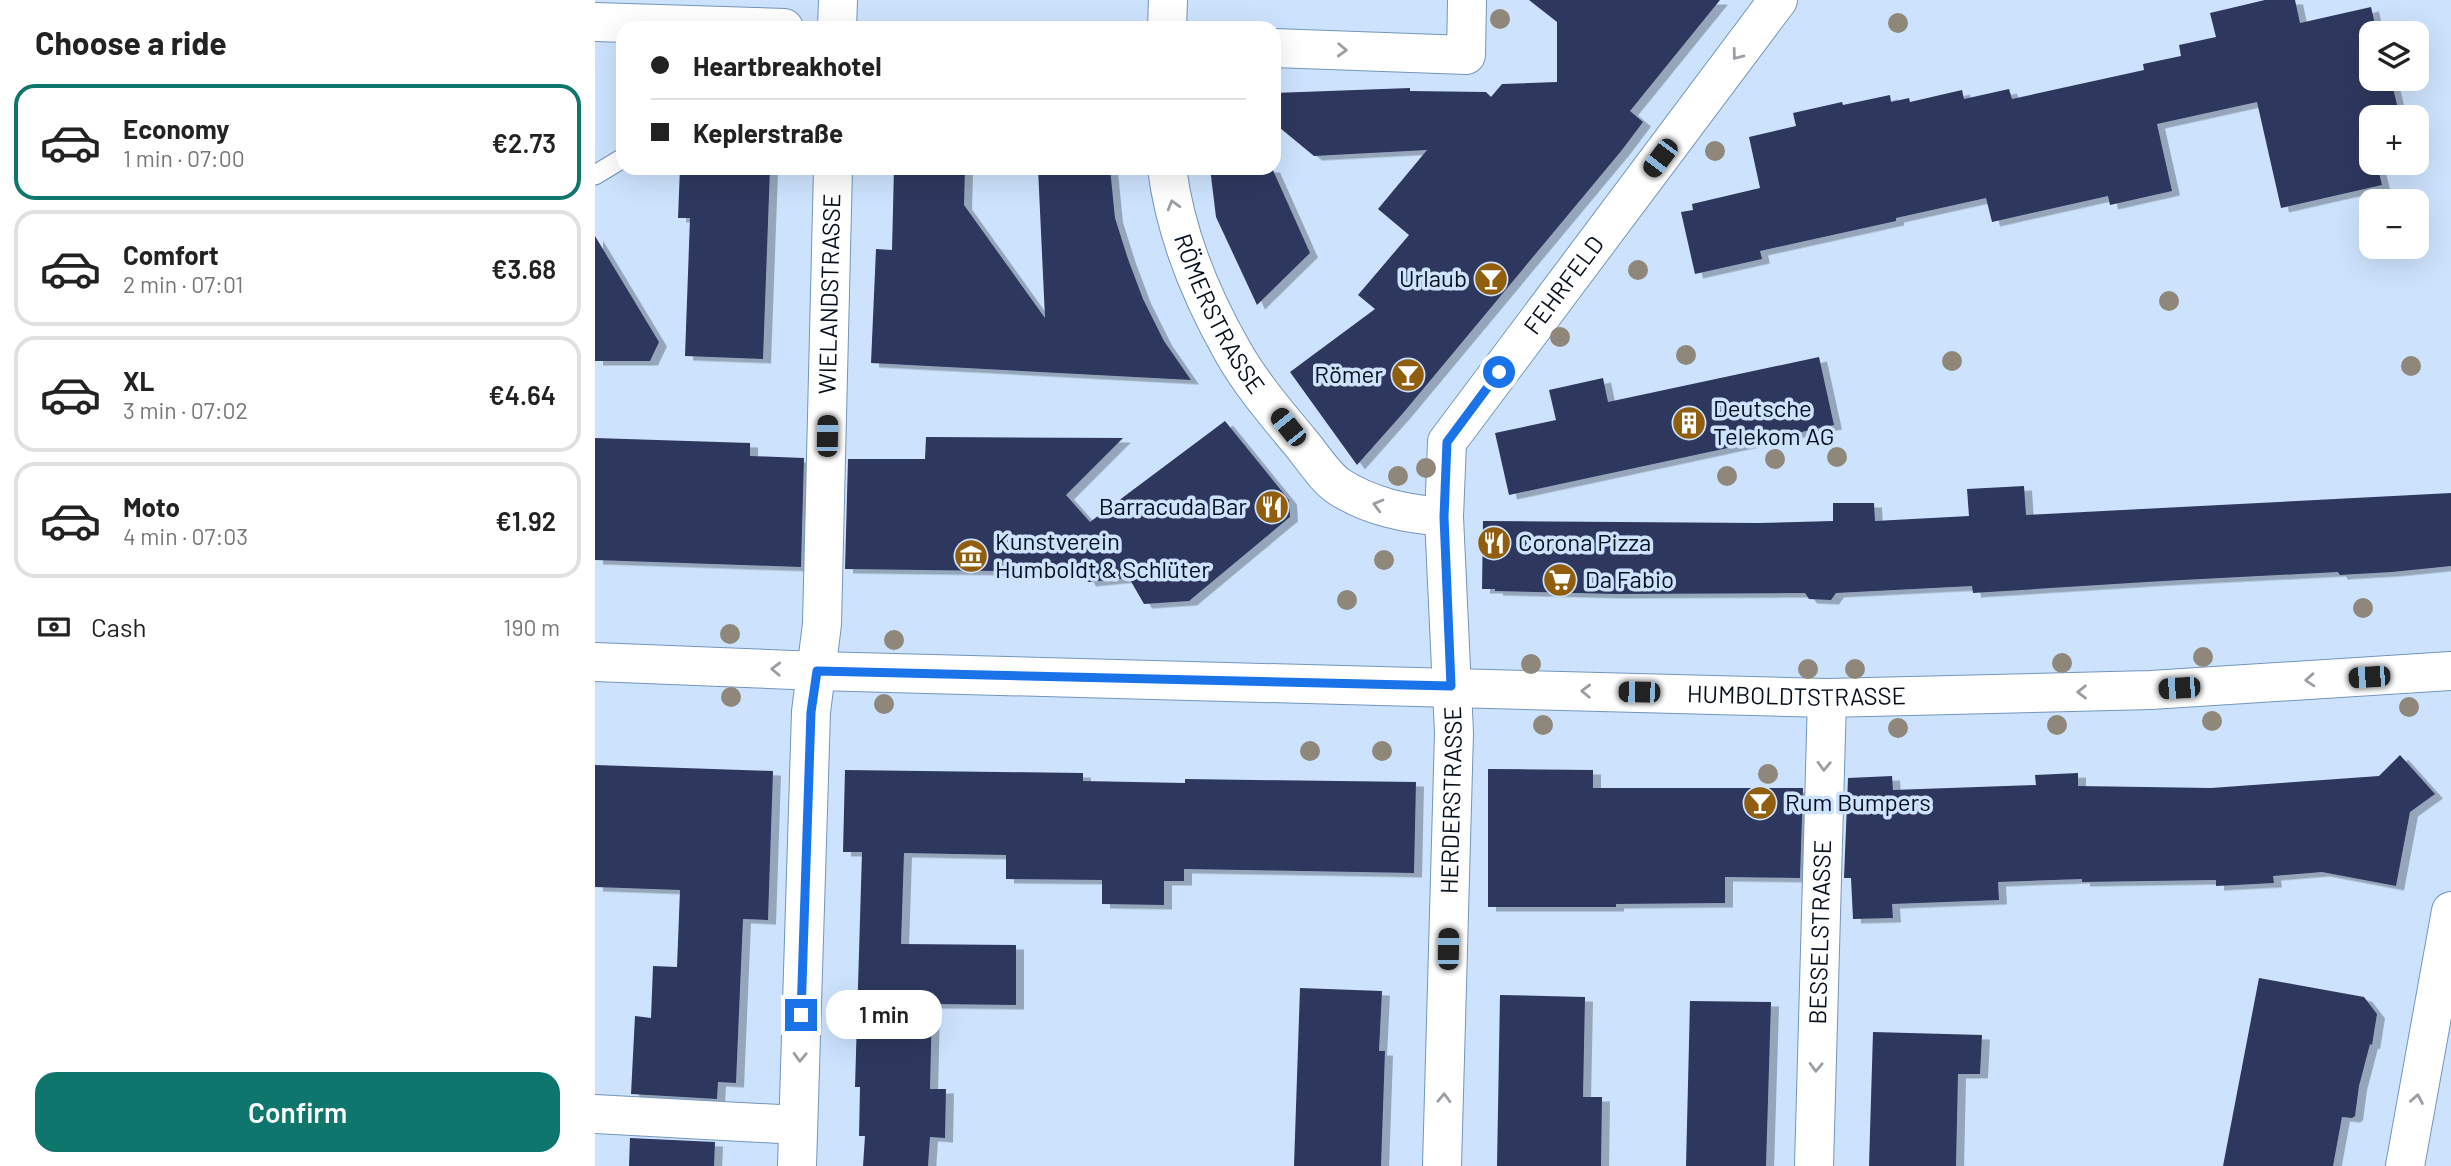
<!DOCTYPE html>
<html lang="en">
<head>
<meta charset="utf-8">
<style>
	body { margin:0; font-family:Barlow,sans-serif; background:#f6f6f6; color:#222; height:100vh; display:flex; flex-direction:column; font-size:26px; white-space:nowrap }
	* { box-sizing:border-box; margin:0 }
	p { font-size:23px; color:#767676 }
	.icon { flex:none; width:38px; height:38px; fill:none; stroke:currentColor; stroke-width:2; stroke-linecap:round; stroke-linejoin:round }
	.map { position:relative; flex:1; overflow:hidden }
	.side { display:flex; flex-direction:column; background:#fff; width:595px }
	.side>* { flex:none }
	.guide { position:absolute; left:21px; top:21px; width:665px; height:154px; border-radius:21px; box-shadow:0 7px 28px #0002; display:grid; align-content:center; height:154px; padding:0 35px; background:#fff }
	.tools { position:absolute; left:1764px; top:21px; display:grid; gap:14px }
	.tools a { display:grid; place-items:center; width:70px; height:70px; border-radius:14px; background:#fff; box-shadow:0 7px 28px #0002; font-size:35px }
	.end { position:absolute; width:32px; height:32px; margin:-16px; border:9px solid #1a73e8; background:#fff; box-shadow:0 0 0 4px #fff }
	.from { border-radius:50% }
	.bubble { position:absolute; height:49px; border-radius:21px; background:#fff; box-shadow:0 7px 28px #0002; font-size:23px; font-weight:600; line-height:49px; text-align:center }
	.car { position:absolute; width:21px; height:42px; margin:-21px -10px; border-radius:9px; box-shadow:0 0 5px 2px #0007; background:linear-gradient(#222 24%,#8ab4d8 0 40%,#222 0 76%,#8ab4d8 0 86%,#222 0) }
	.guide b { display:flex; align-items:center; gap:24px; height:66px; font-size:26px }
	.guide b+b { border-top:2px solid #e0e0e0 }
	.guide i { width:18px; height:18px; background:#222 }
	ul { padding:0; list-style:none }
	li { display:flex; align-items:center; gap:21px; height:116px; margin:0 14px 10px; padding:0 21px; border:4px solid #e0e0e0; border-radius:21px }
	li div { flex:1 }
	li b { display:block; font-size:26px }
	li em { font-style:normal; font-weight:600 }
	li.selected { border-color:#0f766e }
	li>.icon { width:63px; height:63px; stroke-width:1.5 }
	h2 { padding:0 35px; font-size:32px; line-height:84px }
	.pay { display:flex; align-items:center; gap:18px; height:77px; padding:0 35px; font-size:26px }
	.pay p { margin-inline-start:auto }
	.cta { display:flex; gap:14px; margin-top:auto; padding:14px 35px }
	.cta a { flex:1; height:80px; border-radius:21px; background:#0f766e; color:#fff; font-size:28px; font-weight:600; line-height:80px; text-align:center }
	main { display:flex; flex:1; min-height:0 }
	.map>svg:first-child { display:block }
	.building { fill:#2e375e; filter:url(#shadow) }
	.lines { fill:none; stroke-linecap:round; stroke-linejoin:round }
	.service-casing { stroke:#7395bc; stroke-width:21 }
	.minor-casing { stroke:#7395bc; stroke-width:40 }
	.service { stroke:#fff; stroke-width:19 }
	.minor { stroke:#fff; stroke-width:38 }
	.tree { fill:#8e877a }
	.oneway { stroke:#9b9fa5 }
	.route { stroke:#1a73e8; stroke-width:9 }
	.labels { text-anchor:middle; stroke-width:7; stroke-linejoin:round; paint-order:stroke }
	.poi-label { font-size:24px; fill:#040f1e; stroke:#cde3fd; text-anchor:start }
	.street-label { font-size:24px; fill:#040f1e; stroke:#cde3fd }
</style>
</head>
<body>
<main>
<section class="side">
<h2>Choose a ride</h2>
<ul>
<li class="selected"><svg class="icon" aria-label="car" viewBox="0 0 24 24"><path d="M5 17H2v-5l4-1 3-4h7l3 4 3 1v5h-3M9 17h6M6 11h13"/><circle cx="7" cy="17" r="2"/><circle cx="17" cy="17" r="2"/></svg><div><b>Economy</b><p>1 min · 07:00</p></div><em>€2.73</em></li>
<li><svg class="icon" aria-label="car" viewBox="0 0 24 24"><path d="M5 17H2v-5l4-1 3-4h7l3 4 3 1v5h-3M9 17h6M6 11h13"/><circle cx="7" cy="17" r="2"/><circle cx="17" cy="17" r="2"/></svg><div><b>Comfort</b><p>2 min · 07:01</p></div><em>€3.68</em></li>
<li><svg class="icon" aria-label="car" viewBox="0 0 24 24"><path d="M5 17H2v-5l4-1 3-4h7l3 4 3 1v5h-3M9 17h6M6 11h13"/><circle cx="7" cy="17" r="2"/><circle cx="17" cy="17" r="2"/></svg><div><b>XL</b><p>3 min · 07:02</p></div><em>€4.64</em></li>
<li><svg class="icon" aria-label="car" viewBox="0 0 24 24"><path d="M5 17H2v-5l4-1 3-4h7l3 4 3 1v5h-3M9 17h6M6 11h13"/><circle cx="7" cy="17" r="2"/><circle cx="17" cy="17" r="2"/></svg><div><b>Moto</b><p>4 min · 07:03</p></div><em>€1.92</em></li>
</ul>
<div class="pay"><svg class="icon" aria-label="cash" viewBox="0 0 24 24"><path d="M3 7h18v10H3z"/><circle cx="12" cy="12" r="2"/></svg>Cash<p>190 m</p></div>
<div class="cta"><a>Confirm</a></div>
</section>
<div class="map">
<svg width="1856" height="1166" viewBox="0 0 1856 1166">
	<defs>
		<filter id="shadow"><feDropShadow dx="8" dy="4.5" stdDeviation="0" flood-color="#0004"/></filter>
	</defs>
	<rect width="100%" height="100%" fill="#cde3fd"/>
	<!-- building -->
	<g class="building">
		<path d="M934,0H1125L1035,111L1048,122L1027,150L809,412L762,465L695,372L780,309L763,295L814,235L783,209L832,150L719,156L679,123V93L815,88V91L891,92L896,97L907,84L962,82V22Z"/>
		<path d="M1670,0H1700L1705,23L1776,7L1782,33H1776V79H1792L1793,85L1797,84L1805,117H1776V163H1789L1782,164L1787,185L1686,208L1662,102L1562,124L1577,191L1515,205L1513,196L1397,222L1391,198L1301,218V221L1165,251L1167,259L1100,274L1086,212L1098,210L1097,204L1165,188L1154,137L1201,126L1198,113L1247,102L1248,105L1295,95L1296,102L1314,98L1315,102L1367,90L1369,99L1414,89L1417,99L1549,70L1548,64L1586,56L1584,45L1621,37L1615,13Z"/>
		<path d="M85,168H175L168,359L90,356L95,218H83Z"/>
		<path d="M299,168H370L369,205L450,318L443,168H515L520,218L533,259L548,299L569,341L596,380L276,363L281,249L297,250Z"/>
		<path d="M615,168H677L715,253L662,305L621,217Z"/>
		<path d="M0,236L64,342L55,361H0Z"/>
		<path d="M1224,357L1239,425L914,495L900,433L961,420L954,390L1008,378L1013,402Z"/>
		<path d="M630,421L694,500L695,517L594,601L549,604L534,578L493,582L488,572L250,569L253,459H330L331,437L528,438L471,495L495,522Z"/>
		<path d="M0,438L155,443V456L209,458L206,567L0,560Z"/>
		<path d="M1429,486L1431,515L1856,493V566L1797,572L1745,575L1743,572L1568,581L1378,593L1377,586L1241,593L1236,600L1214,599L1210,593L1020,594L900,591V589H887L888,521L1164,523L1238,521V503H1279L1280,521L1374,516L1372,489Z"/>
		<path d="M1805,755L1840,794L1815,812L1801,886L1727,872L1678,876L1679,883L1621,886V880L1487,882V879L1403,882L1404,900L1297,904L1298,918L1258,919L1256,878H1249L1253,778L1297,776L1298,790L1441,785L1440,775L1483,773V786L1616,788L1784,776Z"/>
		<path d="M0,765L178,771L173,920L148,919L141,1083L123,1082L122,1099L36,1094L40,1016L56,1018L58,966L82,967L85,890L0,887Z"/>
		<path d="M893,769L998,770V788H1208L1205,878L1130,877V903L1021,904V907H893Z"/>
		<path d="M250,770L488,773V781L590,783V779L821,782L819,873L589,869V881H569V905L507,904V880L411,879V855L309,853L306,944L421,945V1005L337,1004L335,1089H351L350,1138L335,1137L333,1166H268L270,1136H264L265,1087H260L267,852H248Z"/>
		<path d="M1664,978L1769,997L1782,1014L1777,1045L1775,1044L1764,1086L1760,1116L1757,1118L1747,1117L1738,1166H1628Z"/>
		<path d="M705,988L787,991L784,1051H790L786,1166H699Z"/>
		<path d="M905,995L990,997L988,1097H1007L1006,1166H902Z"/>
		<path d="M1095,1001L1176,1002L1171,1166H1091Z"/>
		<path d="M1278,1032L1387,1035L1385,1074H1363L1361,1166H1274Z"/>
		<path d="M35,1138L120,1142L119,1166H34Z"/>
	</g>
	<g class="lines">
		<!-- service casing -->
		<g class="service-casing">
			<path id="service" d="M0,175L28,158"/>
		</g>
		<!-- minor casing -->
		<g class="minor-casing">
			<g id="minor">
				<path d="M0,22L189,28"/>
				<path d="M242,28L243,0"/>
				<path d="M572,28L573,0"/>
				<path d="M679,48L871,55L872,0"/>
				<path id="s1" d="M572,168C580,232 606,296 638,352C656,384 682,414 705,442C717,456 729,476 743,486C775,507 812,514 849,517"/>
				<path id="s2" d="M0,662L222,671L1232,698L1556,690L1856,671"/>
				<path d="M0,1114L203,1125"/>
				<path id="s3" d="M202,1166L216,712L227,624L238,168"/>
				<path id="s4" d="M847,1166L859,733L849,517L852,442L1183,0"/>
				<path id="s5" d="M1219,1166L1232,698"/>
				<path d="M1810,1166L1856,911"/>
			</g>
		</g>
		<!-- service -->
		<use href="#service" class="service"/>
		<!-- minor -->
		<use href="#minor" class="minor"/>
	</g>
	<!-- trees -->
	<g class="tree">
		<circle cx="905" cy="19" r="10"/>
		<circle cx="1303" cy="23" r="10"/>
		<circle cx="1120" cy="151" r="10"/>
		<circle cx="1043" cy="270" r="10"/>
		<circle cx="1574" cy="301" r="10"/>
		<circle cx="965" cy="337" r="10"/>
		<circle cx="1091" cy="355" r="10"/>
		<circle cx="1357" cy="361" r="10"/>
		<circle cx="1816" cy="366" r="10"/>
		<circle cx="1242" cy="457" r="10"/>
		<circle cx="1180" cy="459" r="10"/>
		<circle cx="831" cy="468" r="10"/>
		<circle cx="803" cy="476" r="10"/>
		<circle cx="1132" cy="476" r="10"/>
		<circle cx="789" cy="560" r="10"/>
		<circle cx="752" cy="600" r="10"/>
		<circle cx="1768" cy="608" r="10"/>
		<circle cx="135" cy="634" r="10"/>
		<circle cx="299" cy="640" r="10"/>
		<circle cx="1608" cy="657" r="10"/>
		<circle cx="1467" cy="663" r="10"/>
		<circle cx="936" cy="664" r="10"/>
		<circle cx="1213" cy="669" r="10"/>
		<circle cx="1260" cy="669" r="10"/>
		<circle cx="136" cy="697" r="10"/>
		<circle cx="289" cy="704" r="10"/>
		<circle cx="1814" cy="707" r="10"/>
		<circle cx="1617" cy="721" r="10"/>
		<circle cx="948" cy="725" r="10"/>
		<circle cx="1462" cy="725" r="10"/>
		<circle cx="1303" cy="728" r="10"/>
		<circle cx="715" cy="751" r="10"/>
		<circle cx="787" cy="751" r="10"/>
		<circle cx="1173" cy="774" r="10"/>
	</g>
	<!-- one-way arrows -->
	<defs><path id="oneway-chevron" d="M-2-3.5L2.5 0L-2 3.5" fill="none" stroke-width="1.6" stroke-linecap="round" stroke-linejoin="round" transform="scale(1.75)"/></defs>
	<g class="oneway">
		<use href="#oneway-chevron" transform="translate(747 50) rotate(2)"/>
		<use href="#oneway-chevron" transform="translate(1142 55) rotate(127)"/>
		<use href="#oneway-chevron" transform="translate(578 205) rotate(-106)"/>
		<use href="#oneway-chevron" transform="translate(783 505) rotate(-165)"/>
		<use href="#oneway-chevron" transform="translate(181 669) rotate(-178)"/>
		<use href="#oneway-chevron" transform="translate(1715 680) rotate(176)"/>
		<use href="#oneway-chevron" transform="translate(991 691) rotate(-178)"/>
		<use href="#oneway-chevron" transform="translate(1487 692) rotate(179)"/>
		<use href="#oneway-chevron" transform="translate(1229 766) rotate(92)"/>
		<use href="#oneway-chevron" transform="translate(205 1057) rotate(92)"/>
		<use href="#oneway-chevron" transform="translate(1221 1067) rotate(92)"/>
		<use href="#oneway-chevron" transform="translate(849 1098) rotate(-88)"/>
		<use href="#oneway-chevron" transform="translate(1822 1099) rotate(-80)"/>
	</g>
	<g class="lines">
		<!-- route -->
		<path class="route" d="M206,1015L216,712L222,671L856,686L849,517L852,442L904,372"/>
	</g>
	<!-- icons -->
	<defs>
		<g id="bar-disc" transform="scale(1.75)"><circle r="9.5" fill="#905e0d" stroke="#cde3fd"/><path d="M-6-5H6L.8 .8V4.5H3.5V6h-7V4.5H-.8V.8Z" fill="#fff"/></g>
		<g id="building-disc" transform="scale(1.75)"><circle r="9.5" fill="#905e0d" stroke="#cde3fd"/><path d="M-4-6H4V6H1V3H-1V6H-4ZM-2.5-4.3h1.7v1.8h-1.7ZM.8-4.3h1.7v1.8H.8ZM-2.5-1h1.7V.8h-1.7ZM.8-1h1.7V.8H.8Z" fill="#fff"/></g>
		<g id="restaurant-disc" transform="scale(1.75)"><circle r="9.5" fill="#905e0d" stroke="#cde3fd"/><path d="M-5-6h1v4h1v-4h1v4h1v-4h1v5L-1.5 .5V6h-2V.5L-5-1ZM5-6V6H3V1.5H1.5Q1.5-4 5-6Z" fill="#fff"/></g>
		<g id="museum-disc" transform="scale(1.75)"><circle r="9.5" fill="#905e0d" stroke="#cde3fd"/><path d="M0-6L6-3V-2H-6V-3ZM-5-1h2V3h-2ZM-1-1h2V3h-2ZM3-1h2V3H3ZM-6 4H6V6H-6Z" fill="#fff"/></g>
		<g id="supermarket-disc" transform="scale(1.75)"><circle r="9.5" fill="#905e0d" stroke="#cde3fd"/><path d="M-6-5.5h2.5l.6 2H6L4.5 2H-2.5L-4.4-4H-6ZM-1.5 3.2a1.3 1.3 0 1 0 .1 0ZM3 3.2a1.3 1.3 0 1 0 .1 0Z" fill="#fff"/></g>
	</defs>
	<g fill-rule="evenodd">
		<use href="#bar-disc" x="896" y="279"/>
		<use href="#bar-disc" x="813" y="375"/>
		<use href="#building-disc" x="1094" y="423"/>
		<use href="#restaurant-disc" x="677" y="507"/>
		<use href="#restaurant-disc" x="899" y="543"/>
		<use href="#museum-disc" x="376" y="556"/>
		<use href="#supermarket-disc" x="965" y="580"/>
		<use href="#bar-disc" x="1165" y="803"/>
	</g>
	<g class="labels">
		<!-- poi labels -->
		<g class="poi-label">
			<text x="872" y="287" text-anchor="end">Urlaub</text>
			<text x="788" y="383" text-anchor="end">Römer</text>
			<text x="1118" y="417">Deutsche<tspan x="1118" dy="28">Telekom AG</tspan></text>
			<text x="652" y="515" text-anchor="end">Barracuda Bar</text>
			<text x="400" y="550">Kunstverein<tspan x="400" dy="28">Humboldt &amp; Schlüter</tspan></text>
			<text x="923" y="551">Corona Pizza</text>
			<text x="990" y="588">Da Fabio</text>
			<text x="1190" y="811">Rum Bumpers</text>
		</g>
		<!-- street labels -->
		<g class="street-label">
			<text dy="8" stroke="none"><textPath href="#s4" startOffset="920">FEHRFELD</textPath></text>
			<text dy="8" stroke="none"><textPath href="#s3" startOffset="873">WIELANDSTRASSE</textPath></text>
			<text dy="8" stroke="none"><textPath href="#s1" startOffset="156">RÖMERSTRASSE</textPath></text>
			<text dy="8" stroke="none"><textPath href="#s2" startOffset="1202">HUMBOLDTSTRASSE</textPath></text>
			<text dy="8" stroke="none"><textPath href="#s4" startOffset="366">HERDERSTRASSE</textPath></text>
			<text dy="8" stroke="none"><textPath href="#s5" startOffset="234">BESSELSTRASSE</textPath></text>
		</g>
	</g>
</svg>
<div class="tools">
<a><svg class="icon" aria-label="layers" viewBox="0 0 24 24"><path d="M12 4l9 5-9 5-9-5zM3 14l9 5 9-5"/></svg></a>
<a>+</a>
<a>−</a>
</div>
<i class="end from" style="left:904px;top:372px"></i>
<i class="end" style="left:206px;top:1015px"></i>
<div class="bubble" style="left:231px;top:990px;width:116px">1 min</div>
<i class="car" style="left:1065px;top:158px;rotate:217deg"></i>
<i class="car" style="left:693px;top:427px;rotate:321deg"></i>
<i class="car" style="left:232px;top:436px;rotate:1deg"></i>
<i class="car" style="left:1774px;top:677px;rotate:266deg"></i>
<i class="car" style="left:1584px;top:688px;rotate:266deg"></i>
<i class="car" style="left:1044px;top:692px;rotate:271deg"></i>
<i class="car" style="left:853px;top:949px;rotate:1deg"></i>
<div class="guide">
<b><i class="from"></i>Heartbreakhotel</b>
<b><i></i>Keplerstraße</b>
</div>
</div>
</main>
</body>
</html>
